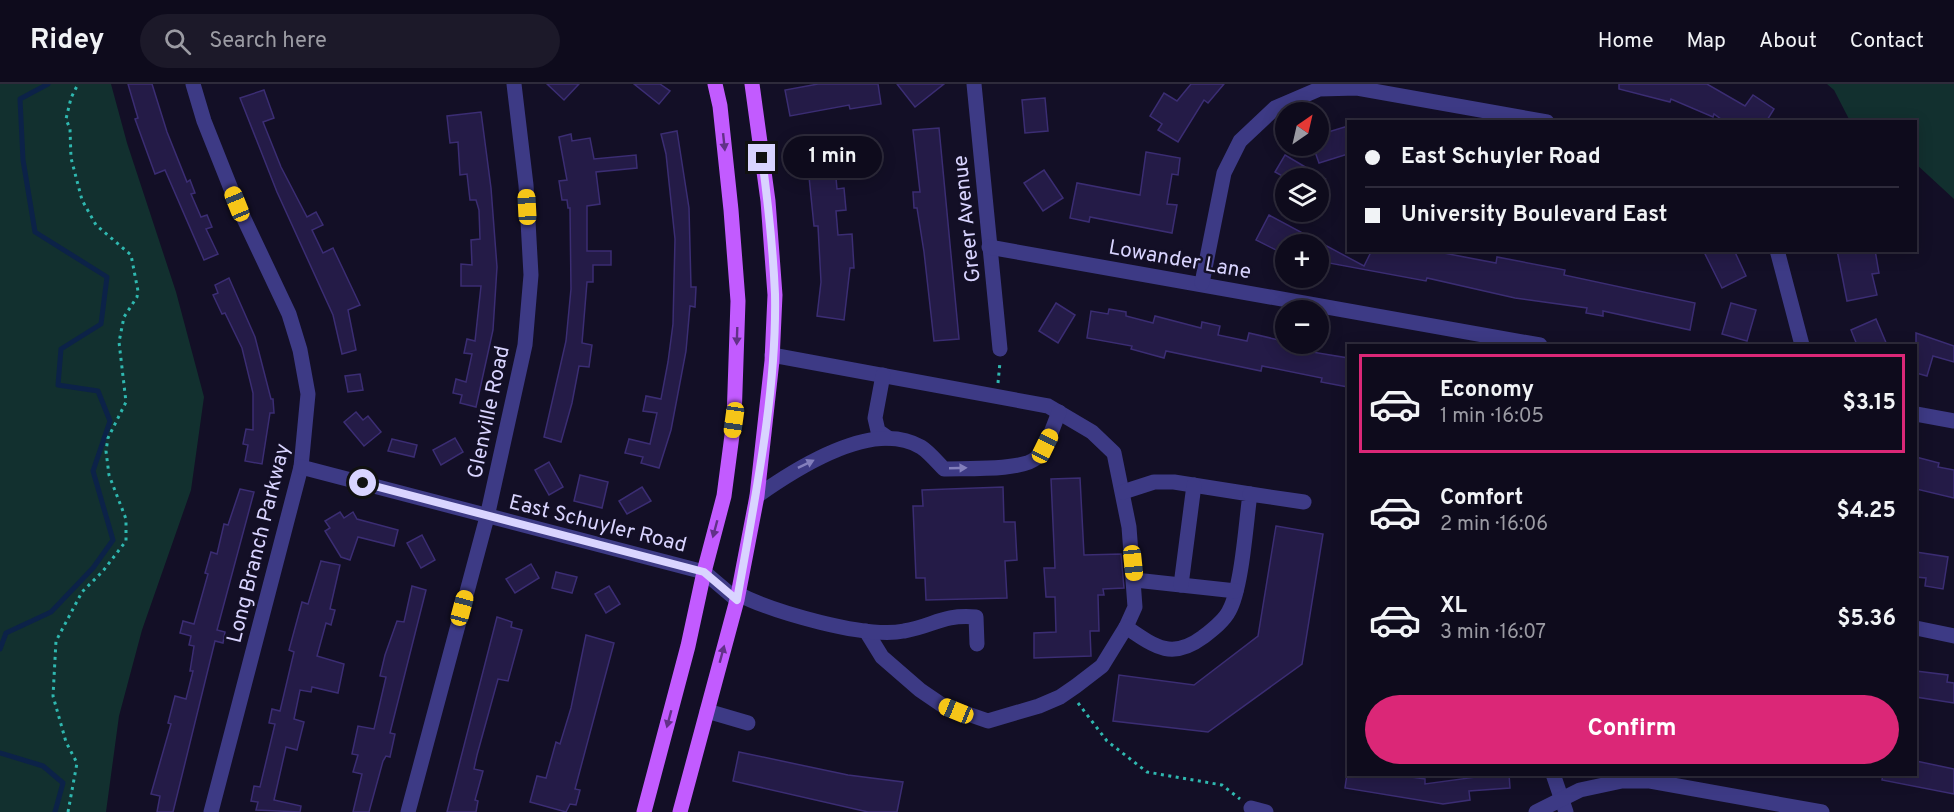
<!DOCTYPE html>
<html lang="en">
<head>
<meta charset="utf-8">
<style>
	body { margin:0; font-family:Overpass,sans-serif; background:#1c1929; color:#f1f3f6; height:100vh; display:flex; flex-direction:column; font-size:22px; white-space:nowrap }
	* { box-sizing:border-box; margin:0 }
	p { font-size:20px; color:#9b9ba3 }
	.icon { flex:none; width:33px; height:33px; fill:none; stroke:currentColor; stroke-width:2; stroke-linecap:round; stroke-linejoin:round }
	.map { position:relative; flex:1; overflow:hidden }
	.drawer { position:absolute; left:1347px; top:260px; width:570px; height:432px; display:flex; flex-direction:column; background:#0e0b1c; border-radius:0px; box-shadow:0 3px 15px #0003,0 0 0 2px #2e2b3b }
	.drawer>* { flex:none }
	.banner { position:absolute; left:1347px; top:36px; width:570px; height:132px; border-radius:0px; box-shadow:0 3px 15px #0003,0 0 0 2px #2e2b3b; display:grid; align-content:center; height:132px; padding:0 18px; background:#0e0b1c }
	.needle { width:39px; rotate:34deg }
	.buttons { position:absolute; left:1275px; top:18px; display:grid; gap:12px }
	.buttons a { display:grid; place-items:center; width:54px; height:54px; border-radius:50%; background:#0e0b1c; box-shadow:0 3px 15px #0003,0 0 0 2px #2e2b3b; font-size:30px }
	.end { position:absolute; width:27px; height:27px; margin:-14px; border:8px solid #d9d4ff; background:#111; box-shadow:0 0 0 3px #111 }
	.from { border-radius:50% }
	.bubble { position:absolute; height:42px; border-radius:21px; background:#0e0b1c; box-shadow:0 3px 15px #0003,0 0 0 2px #2e2b3b; font-size:20px; font-weight:700; line-height:42px; text-align:center }
	.car { position:absolute; width:18px; height:36px; margin:-18px -9px; border-radius:8px; box-shadow:0 0 4px 2px #0007; background:linear-gradient(#f5c518 24%,#345 0 40%,#f5c518 0 76%,#345 0 86%,#f5c518 0) }
	.banner b { display:flex; align-items:center; gap:21px; height:57px; font-size:22px }
	.banner b+b { border-top:2px solid #2e2b3b }
	.banner i { width:15px; height:15px; background:#f1f3f6 }
	ul { padding:10px 0 0; list-style:none }
	li { display:flex; align-items:center; gap:18px; height:99px; margin:0 12px 9px; padding:0 6px; border:3px solid transparent; border-radius:0px }
	li div { flex:1 }
	li b { display:block; font-size:22px }
	li em { font-style:normal; font-weight:700 }
	li.selected { border-color:#db2777 }
	li>.icon { width:54px; height:54px; stroke-width:1.5 }
	.cta { display:flex; gap:12px; margin-top:auto; padding:12px 18px }
	.cta a { flex:1; height:69px; border-radius:36px; background:#db2777; color:#fff; font-size:24px; font-weight:700; line-height:69px; text-align:center }
	header { display:flex; align-items:center; gap:36px; box-sizing:border-box; height:84px; padding:0 30px; background:#0e0b1c; border-bottom:2px solid #2e2b3b }
	header strong { font-size:28px }
	nav { display:flex; gap:33px; margin-inline-start:auto; font-size:21px }
	.search { width:420px; height:54px; background:#1c1929; display:flex; align-items:center; gap:15px; box-sizing:border-box; padding:0 21px; border-radius:33px; color:#9b9ba3; font-size:22px }
	.map>svg:first-child { display:block }
	.green { fill:#12302f }
	.lines { fill:none; stroke-linecap:round; stroke-linejoin:round }
	.stream { stroke:#0c2248; stroke-width:5 }
	.building { fill:#241b47; stroke:#3b2d73; stroke-width:1.5 }
	.path { stroke:#2fb8b0; stroke-width:3; stroke-dasharray:3 4.5; stroke-linecap:butt }
	.minor { stroke:#3d3a85; stroke-width:15 }
	.major { stroke:#c25bff; stroke-width:15 }
	.oneway { fill:#623188 }
	.oneway2 { fill:#837fbc }
	.route { stroke:#d9d4ff; stroke-width:8 }
	.labels { text-anchor:middle; stroke-width:5; stroke-linejoin:round; paint-order:stroke }
	.street-label { font-size:21px; fill:#d9d4ff; stroke:#130f26 }
</style>
</head>
<body>
<header>
<strong>Ridey</strong>
<div class="search"><svg class="icon" aria-label="search" viewBox="0 0 24 24"><circle cx="10" cy="10" r="6"/><path d="M15 15l6 6"/></svg>Search here</div>
<nav><a>Home</a><a>Map</a><a>About</a><a>Contact</a></nav>
</header>
<div class="map">
<svg width="1954" height="728" viewBox="0 0 1954 728">
	<rect width="100%" height="100%" fill="#130f26"/>
	<!-- green -->
	<g class="green">
		<path d="M0,0H111L127,59L176,208L204,313L191,406L142,546L119,632L106,728H0Z"/>
		<path d="M1827,0H1954V115L1916,80V38L1850,37L1834,6Z"/>
	</g>
	<g class="lines">
		<!-- stream -->
		<g class="stream">
			<path d="M0,565L6,549L51,528L93,484L113,456L93,387L110,337L98,307L58,301L61,265L101,240L107,193L35,148L23,76L20,15L48,0"/>
			<path d="M0,669L43,682L63,699L55,728"/>
		</g>
	</g>
	<!-- building -->
	<g class="building">
		<path d="M128,0H152L167,48L187,98L190,96L195,109L191,110L201,133L207,131L212,143L206,145L218,170L204,176L165,86L155,90L135,35L138,34Z"/>
		<path d="M547,0H579L564,16Z"/>
		<path d="M634,0H660L670,7L659,20Z"/>
		<path d="M818,0H878L881,20L850,25L849,21L790,32L785,6Z"/>
		<path d="M897,0H944L915,23Z"/>
		<path d="M1191,0H1224L1208,19L1204,16L1178,58L1158,46L1162,40L1150,32L1164,9L1177,17Z"/>
		<path d="M1619,0H1707L1745,22L1753,11L1774,25L1766,38H1725L1714,30L1713,33L1671,15L1670,18L1619,5Z"/>
		<path d="M264,6L274,34L263,38L281,83L307,133L316,128L323,141L312,146L323,169L333,164L360,221L348,226L356,266L342,270L333,231L277,108L240,14Z"/>
		<path d="M1045,14L1048,47L1025,49L1022,16Z"/>
		<path d="M481,28L491,104L497,183L493,246L476,323L460,319L462,311L453,309L456,295L466,298L472,270L464,269L467,255L475,257L481,202H461V180L472,181L471,156L480,155L479,126L476,116H470L467,90L460,91L458,58L450,59L447,32Z"/>
		<path d="M1348,42V70L1319,79L1313,62H1318V51Z"/>
		<path d="M939,44L959,255L934,257L924,168L917,124H914L913,108H920L913,46Z"/>
		<path d="M677,47L689,124L691,203H696L695,223L690,222L686,267L671,346L659,384L641,379L643,373L625,369L629,355L650,360L657,329L643,327L646,312L661,315L668,278L673,240L675,155L666,70L661,50Z"/>
		<path d="M571,50L572,57L590,54L594,75L636,71L637,84L596,88L600,120L587,122V167H611V181H593V198H587L582,259L592,261L589,283L579,282L572,319L561,358L544,353L566,257L571,205L570,124H568L567,116H562L559,97L567,96L559,53Z"/>
		<path d="M833,61L837,105L844,104L846,126L836,127L838,151L852,150L854,184H850L844,236L817,232L821,198L818,142H814L806,63Z"/>
		<path d="M1146,68L1180,74L1178,91L1172,90L1167,120L1177,121L1172,149L1090,133L1089,138L1070,134L1077,99L1140,111Z"/>
		<path d="M1285,71L1324,94H1286L1275,88Z"/>
		<path d="M1044,86L1063,114L1043,127L1024,99Z"/>
		<path d="M1269,131L1364,182L1372,166H1428L1496,179L1497,173L1565,186L1564,191L1695,219L1690,246L1603,227V232L1586,229L1587,224L1515,214L1427,194L1426,197L1318,177V160H1286V171L1256,156Z"/>
		<path d="M1703,166H1734L1746,192L1722,204Z"/>
		<path d="M1837,166H1875L1879,189L1872,190L1877,211L1847,217Z"/>
		<path d="M229,194L255,253L271,315H273L274,329H270L262,380L245,377L248,361L243,360L246,345L253,346V309L242,264L225,229L222,230L213,211L218,209L215,201Z"/>
		<path d="M1056,219L1075,231L1058,259L1039,247Z"/>
		<path d="M1731,219L1756,226L1747,257L1722,250Z"/>
		<path d="M1109,225L1126,228V232L1153,239L1155,232L1201,244L1202,238L1220,242L1218,251L1247,257L1249,249L1313,264L1312,268L1348,274V303L1321,298L1322,294L1262,282L1261,287L1166,267L1164,274L1131,265L1132,262L1087,254L1091,227L1108,230Z"/>
		<path d="M1876,235L1887,261H1857L1851,246Z"/>
		<path d="M1916,249L1954,262V278L1933,272L1927,292L1916,289Z"/>
		<path d="M360,290L363,306L348,308L345,292Z"/>
		<path d="M356,328L363,336L368,332L381,348L364,362L344,338Z"/>
		<path d="M455,354L463,368L441,381L433,366Z"/>
		<path d="M392,355L417,361L414,373L388,367Z"/>
		<path d="M1916,373L1939,379L1938,383L1954,386V414L1916,405Z"/>
		<path d="M549,378L563,403L549,411L535,386Z"/>
		<path d="M580,391L608,398L602,424L574,417Z"/>
		<path d="M1080,394L1084,471L1121,470L1124,504L1103,505L1104,511H1098L1099,547H1090L1091,572L1034,574V549L1056,548L1055,513H1046L1044,484H1055L1051,395Z"/>
		<path d="M642,403L651,417L627,430L619,417Z"/>
		<path d="M1003,403L1004,438H1015L1017,476L1005,477L1007,514L926,516L925,494H916L913,422H923L922,406Z"/>
		<path d="M240,405L254,408L217,546L225,548L223,559L215,557L173,728H157L160,712L151,710L171,640L168,639L175,612L186,615L193,587H190L194,562L189,561L191,552L180,549L183,537L194,540L208,490L205,489L211,468L217,470L224,440L228,441Z"/>
		<path d="M340,428L344,434L353,428L357,435L398,446L394,462L358,453L350,476L341,473L325,447L330,444L325,437Z"/>
		<path d="M1276,442L1323,450L1302,580L1208,648L1113,637L1119,591L1194,601L1258,552Z"/>
		<path d="M422,451L435,476L421,484L407,459Z"/>
		<path d="M1916,468L1948,473L1943,505L1925,502L1926,494L1916,493Z"/>
		<path d="M321,477L340,481L330,525L335,526L331,541L326,539L317,572L344,580L338,609L312,603L311,608L300,606L294,635L304,638L297,666L286,663L274,716L301,722L300,728L256,726L258,718L251,717L254,702L260,703L275,640L269,639L272,625L280,627L294,568L289,566L302,518L308,520Z"/>
		<path d="M531,480L539,494L515,509L506,495Z"/>
		<path d="M556,488L577,493L572,509L552,504Z"/>
		<path d="M412,502L426,506L390,649L395,650L390,673L386,672L383,677L369,728H353L362,690L353,688L358,671L352,670L358,642L374,645L386,593L380,592L385,571L397,537L404,538Z"/>
		<path d="M609,502L620,520L606,529L595,510Z"/>
		<path d="M497,533L512,538L511,543L522,546L508,597L498,595L477,671L474,685L483,687L475,716L478,717L476,728H447Z"/>
		<path d="M586,551L614,559L575,705L580,706L576,721L570,720L566,728L530,718L537,692L546,694L556,658L560,660L571,624Z"/>
		<path d="M1916,587L1948,591L1947,598L1954,599V619L1916,613Z"/>
		<path d="M739,668L848,691L903,698L897,728H868L733,697Z"/>
		<path d="M1916,677L1954,685V710L1882,696L1883,690H1916Z"/>
		<path d="M1347,690H1390L1425,695V700L1484,692L1483,690H1509L1510,704L1469,707L1470,716L1443,720L1345,704Z"/>
	</g>
	<g class="lines">
		<!-- path -->
		<g class="path">
			<path d="M998,299L1000,278"/>
			<path d="M1078,619L1107,657L1147,688L1222,701L1240,715"/>
			<path d="M68,728L77,679L66,658L53,612L56,557L82,508L103,487L126,457V435L109,391L106,367L108,354L126,318L119,258L124,233L137,213L138,207L131,171L96,141L82,116L71,74L70,45L66,35L71,14L78,0"/>
		</g>
		<!-- minor -->
		<g class="minor">
			<path d="M193,0L204,37L237,120L289,230L300,266L308,310L301,383L211,728"/>
			<path d="M974,0L1000,265"/>
			<path d="M989,163L1540,261"/>
			<path d="M1777,166L1802,261"/>
			<path d="M1202,199L1224,89L1240,57L1275,24L1319,5L1357,4L1547,38"/>
			<path d="M772,271L1048,322L1092,348L1114,369L1129,443L1135,523L1126,543L1102,582L1076,602L1060,613L1039,622L988,637L942,621L920,606L882,573L866,547"/>
			<path d="M883,291L875,334L878,347L888,354"/>
			<path d="M1916,330L1954,337"/>
			<path d="M301,383L704,488L737,516"/>
			<path d="M1123,408L1154,398H1174L1250,410C1246,438 1242,504 1229,527C1224,537 1212,546 1203,553C1172,576 1155,563 1126,543"/>
			<path d="M1250,410L1304,418"/>
			<path d="M757,412C795,385 873,334 921,363C929,368 937,378 944,385C964,384 1023,387 1036,374C1048,361 1053,343 1059,328"/>
			<path d="M1135,496L1236,507"/>
			<path d="M1181,501L1194,401"/>
			<path d="M738,510C773,528 866,555 904,547C934,542 942,530 976,533L977,560"/>
			<path d="M1916,544L1954,552"/>
			<path d="M707,627L748,639"/>
			<path d="M1553,690L1566,728"/>
			<path d="M1251,724L1266,728"/>
			<path d="M408,728L487,433L525,261L531,191L526,101L514,0"/>
			<path d="M1536,728L1580,706L1622,697H1650L1822,728"/>
		</g>
		<!-- major -->
		<g class="major">
			<path d="M644,728L688,562L704,488L724,412L734,336L738,217L731,126L720,22L715,0"/>
			<path d="M680,728L737,516L757,412L772,277L775,211L768,117L752,0"/>
		</g>
	</g>
	<!-- one-way arrows -->
	<defs><path id="oneway-solid" d="M-6-.8H1V-3.2L6.5 0L1 3.2V.8H-6Z" transform="scale(1.5)"/></defs>
	<g class="oneway">
		<use href="#oneway-solid" transform="translate(724 58) rotate(84)"/>
		<use href="#oneway-solid" transform="translate(737 252) rotate(92)"/>
		<use href="#oneway-solid" transform="translate(715 445) rotate(105)"/>
		<use href="#oneway-solid" transform="translate(722 570) rotate(-75)"/>
		<use href="#oneway-solid" transform="translate(669 635) rotate(105)"/>
	</g>
	<g class="oneway2">
		<use href="#oneway-solid" transform="translate(806 380) rotate(-26)"/>
		<use href="#oneway-solid" transform="translate(958 384) rotate(-2)"/>
	</g>
	<g class="lines">
		<!-- route -->
		<path class="route" d="M363,399L704,488L737,516C754,419 777,309 775,210C773,164 768,119 762,74"/>
	</g>
	<g class="labels">
		<!-- street labels -->
		<g class="street-label">
			<text transform="translate(966 135) rotate(-96)" y="7">Greer Avenue</text>
			<text transform="translate(1180 175) rotate(10)" y="7">Lowander Lane</text>
			<text transform="translate(488 328) rotate(-78)" y="7">Glenville Road</text>
			<text transform="translate(598 439) rotate(14)" y="7">East Schuyler Road</text>
			<text transform="translate(258 459) rotate(-76)" y="7">Long Branch Parkway</text>
		</g>
	</g>
</svg>
<div class="buttons">
<a><svg class="needle" viewBox="-14 -14 28 28"><path d="M0-13l5 13h-10z" fill="#e53935"/><path d="M0 13l5-13h-10z" fill="#9b9ba3"/></svg></a>
<a><svg class="icon" aria-label="layers" viewBox="0 0 24 24"><path d="M12 4l9 5-9 5-9-5zM3 14l9 5 9-5"/></svg></a>
<a>+</a>
<a>−</a>
</div>
<i class="end from" style="left:363px;top:399px"></i>
<i class="end" style="left:762px;top:74px"></i>
<div class="bubble" style="left:783px;top:52px;width:99px">1 min</div>
<i class="car" style="left:237px;top:120px;rotate:338deg"></i>
<i class="car" style="left:527px;top:123px;rotate:357deg"></i>
<i class="car" style="left:734px;top:336px;rotate:188deg"></i>
<i class="car" style="left:1045px;top:362px;rotate:26deg"></i>
<i class="car" style="left:1133px;top:479px;rotate:174deg"></i>
<i class="car" style="left:462px;top:524px;rotate:15deg"></i>
<i class="car" style="left:956px;top:627px;rotate:292deg"></i>
<div class="banner">
<b><i class="from"></i>East Schuyler Road</b>
<b><i></i>University Boulevard East</b>
</div>
<section class="drawer">
<ul>
<li class="selected"><svg class="icon" aria-label="car" viewBox="0 0 24 24"><path d="M5 17H2v-5l4-1 3-4h7l3 4 3 1v5h-3M9 17h6M6 11h13"/><circle cx="7" cy="17" r="2"/><circle cx="17" cy="17" r="2"/></svg><div><b>Economy</b><p>1 min · 16:05</p></div><em>$3.15</em></li>
<li><svg class="icon" aria-label="car" viewBox="0 0 24 24"><path d="M5 17H2v-5l4-1 3-4h7l3 4 3 1v5h-3M9 17h6M6 11h13"/><circle cx="7" cy="17" r="2"/><circle cx="17" cy="17" r="2"/></svg><div><b>Comfort</b><p>2 min · 16:06</p></div><em>$4.25</em></li>
<li><svg class="icon" aria-label="car" viewBox="0 0 24 24"><path d="M5 17H2v-5l4-1 3-4h7l3 4 3 1v5h-3M9 17h6M6 11h13"/><circle cx="7" cy="17" r="2"/><circle cx="17" cy="17" r="2"/></svg><div><b>XL</b><p>3 min · 16:07</p></div><em>$5.36</em></li>
</ul>
<div class="cta"><a>Confirm</a></div>
</section>
</div>
</body>
</html>
